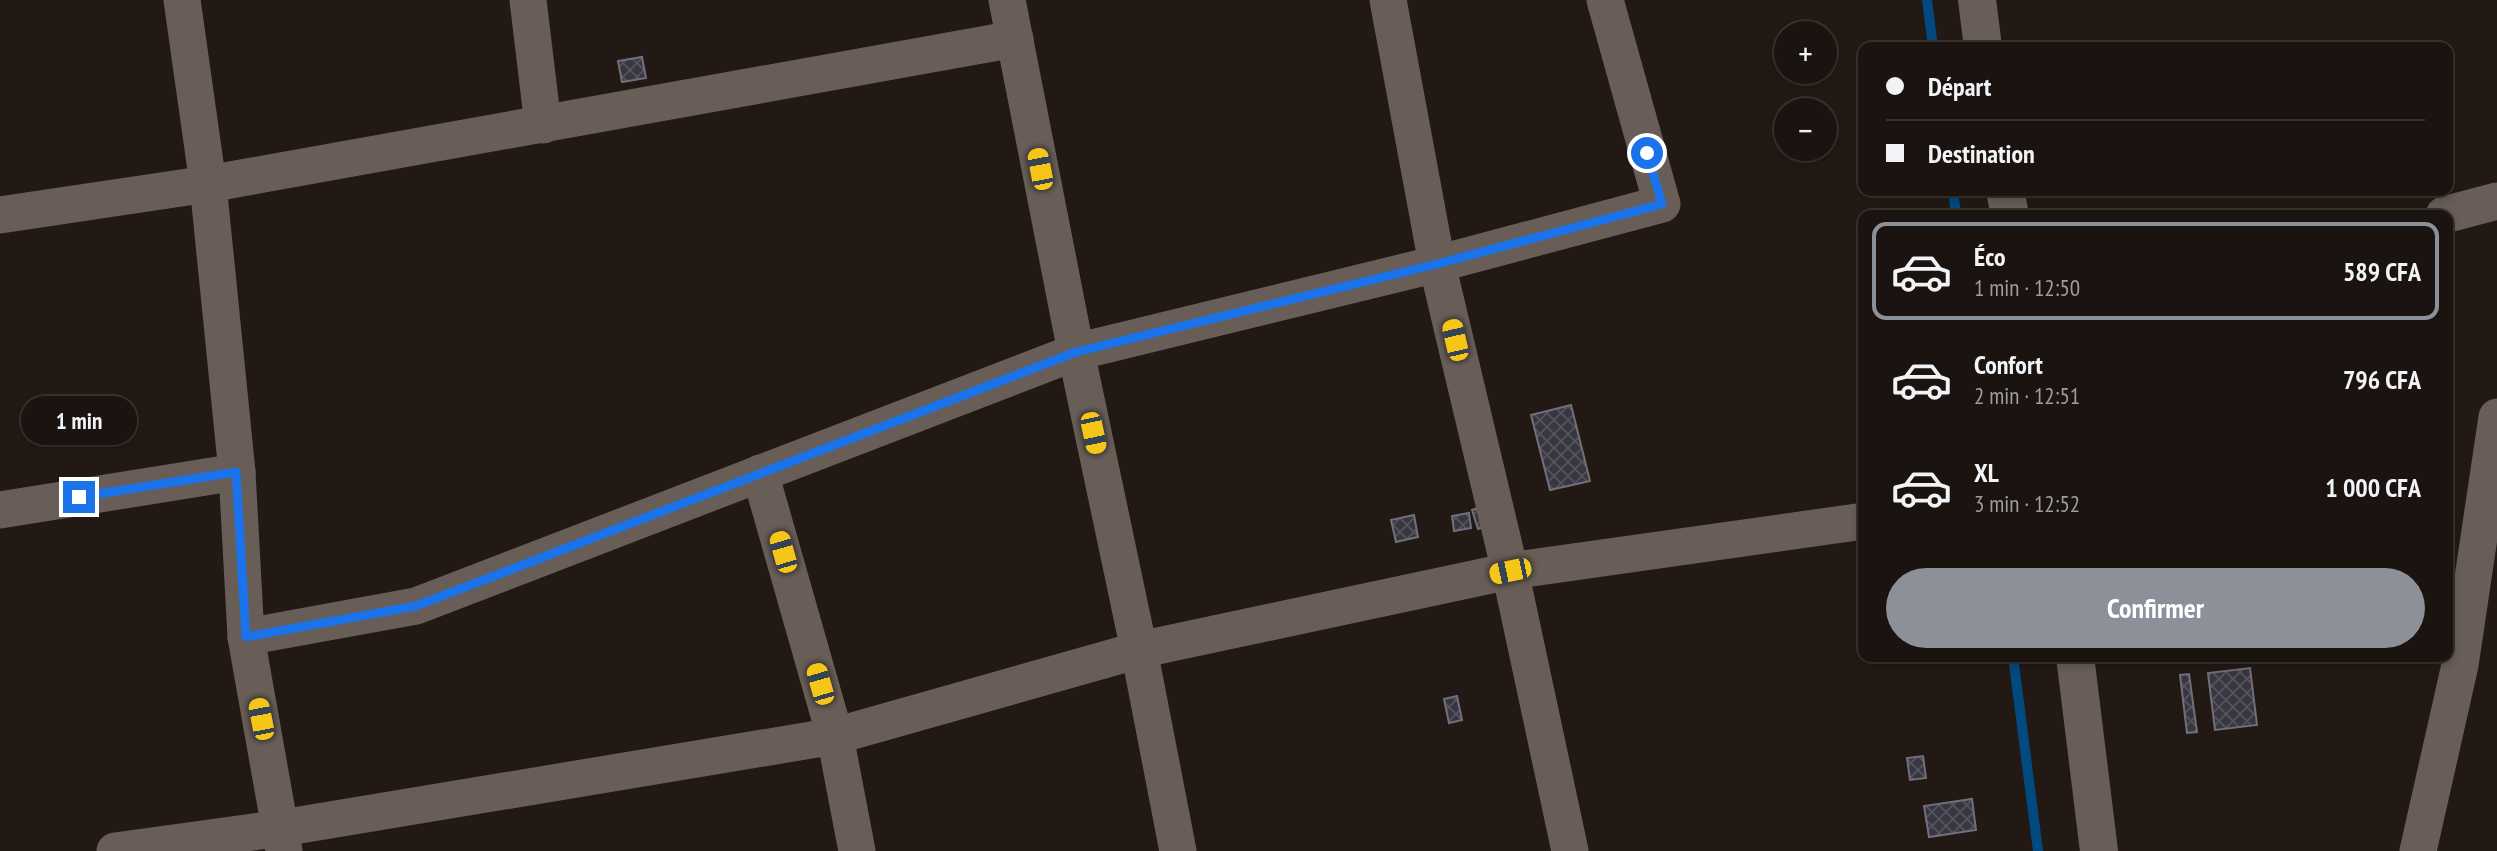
<!DOCTYPE html>
<html lang="fr">
<head>
<meta charset="utf-8">
<style>
	body { margin:0; font-family:"PT Sans Narrow",sans-serif; background:#231c18; color:#f1f3f6; height:100vh; display:flex; flex-direction:column; font-size:26px; white-space:nowrap }
	* { box-sizing:border-box; margin:0 }
	p { font-size:23px; color:#9f9e9e }
	.icon { flex:none; width:38px; height:38px; fill:none; stroke:currentColor; stroke-width:2; stroke-linecap:round; stroke-linejoin:round }
	.map { position:relative; flex:1; overflow:hidden }
	.sheet { position:absolute; left:1858px; top:210px; width:595px; height:452px; display:flex; flex-direction:column; background:#1a130f; border-radius:14px; box-shadow:0 4px 10px #0003,0 0 0 2px #38322f }
	.sheet>* { flex:none }
	.hud { position:absolute; left:1858px; top:42px; width:595px; height:154px; border-radius:14px; box-shadow:0 4px 10px #0003,0 0 0 2px #38322f; display:grid; align-content:center; height:154px; padding:0 28px; background:#1a130f }
	.buttons { position:absolute; left:1774px; top:21px; display:grid; gap:14px }
	.buttons a { display:grid; place-items:center; width:63px; height:63px; border-radius:50%; background:#1a130f; box-shadow:0 4px 10px #0003,0 0 0 2px #38322f; font-size:35px }
	.end { position:absolute; width:32px; height:32px; margin:-16px; border:9px solid #1a73e8; background:#fff; box-shadow:0 0 0 4px #fff }
	.from { border-radius:50% }
	.bubble { position:absolute; height:49px; border-radius:24px; background:#1a130f; box-shadow:0 4px 10px #0003,0 0 0 2px #38322f; font-size:23px; font-weight:800; line-height:49px; text-align:center }
	.car { position:absolute; width:21px; height:42px; margin:-21px -10px; border-radius:9px; box-shadow:0 0 5px 2px #0007; background:linear-gradient(#f5c518 24%,#345 0 40%,#f5c518 0 76%,#345 0 86%,#f5c518 0) }
	.hud b { display:flex; align-items:center; gap:24px; height:66px; font-size:26px }
	.hud b+b { border-top:2px solid #38322f }
	.hud i { width:18px; height:18px; background:#f1f3f6 }
	ul { padding:12px 0 0; list-style:none }
	li { display:flex; align-items:center; gap:21px; height:98px; margin:0 14px 10px; padding:0 14px; border:4px solid transparent; border-radius:14px }
	li div { flex:1 }
	li b { display:block; font-size:26px }
	li em { font-style:normal; font-weight:800 }
	li.on { border-color:#8c9099 }
	li>.icon { width:63px; height:63px; stroke-width:1.5 }
	.primary-button { display:flex; gap:14px; margin-top:auto; padding:14px 28px }
	.primary-button a { flex:1; height:80px; border-radius:42px; background:#8c9099; color:#fff; font-size:28px; font-weight:800; line-height:80px; text-align:center }
	.map>svg:first-child { display:block }
	.lines { fill:none; stroke-linecap:round; stroke-linejoin:round }
	.stream { stroke:#014a7f; stroke-width:10 }
	.building { fill:url(#building-cross-hatch); stroke:#716f7b; stroke-width:2 }
	.minor { stroke:#685d57; stroke-width:37 }
	.tertiary { stroke:#685d57; stroke-width:38 }
	.route { stroke:#1a73e8; stroke-width:9 }
</style>
</head>
<body>
<div class="map">
<svg width="2497" height="851" viewBox="0 0 2497 851">
	<defs>
		<pattern id="building-cross-hatch" width="8" height="8" patternUnits="userSpaceOnUse" patternTransform="scale(1.75)"><rect width="8" height="8" fill="#383640"/><path d="M0 0l8 8M0 8l8-8" fill="none" stroke="#55535b"/></pattern>
	</defs>
	<rect width="100%" height="100%" fill="#221914"/>
	<g class="lines">
		<!-- stream -->
		<g class="stream">
			<path d="M1927,0L1933,47"/>
			<path d="M1953,191L1956,215"/>
			<path d="M2013,656L2038,851"/>
		</g>
	</g>
	<!-- building -->
	<g class="building">
		<path d="M642,57L646,78L622,82L618,61Z"/>
		<path d="M1571,405L1590,481L1550,490L1531,415Z"/>
		<path d="M1484,506L1489,525L1478,529L1472,510Z"/>
		<path d="M1469,513L1471,528L1454,531L1452,516Z"/>
		<path d="M1414,515L1418,537L1396,542L1391,520Z"/>
		<path d="M2250,668L2257,725L2215,730L2208,673Z"/>
		<path d="M2189,674L2197,732L2187,733L2180,675Z"/>
		<path d="M1457,696L1462,720L1449,723L1444,699Z"/>
		<path d="M1923,756L1926,778L1910,780L1907,758Z"/>
		<path d="M1972,799L1976,830L1929,837L1924,806Z"/>
	</g>
	<g class="lines">
		<!-- minor -->
		<g class="minor">
			<path d="M182,0L208,184L237,472L246,637L284,851"/>
			<path d="M528,0L543,125"/>
			<path d="M1007,0L1076,352L1139,650L1178,851"/>
			<path d="M1388,0L1437,264L1510,571L1570,851"/>
			<path d="M0,215L208,184L1015,39"/>
			<path d="M2444,215L2497,201"/>
			<path d="M760,473L835,736L857,851"/>
			<path d="M0,510L237,472"/>
			<path d="M246,637L416,606L1076,352L1437,264L1662,204L1605,0"/>
			<path d="M115,851L282,828L835,736L1139,650L1510,571L1864,521"/>
			<path d="M2418,851L2460,665L2497,417"/>
		</g>
		<!-- tertiary -->
		<g class="tertiary">
			<path d="M1977,0L1983,47"/>
			<path d="M2005,191L2010,215"/>
			<path d="M2075,656L2099,851"/>
		</g>
	</g>
	<g class="lines">
		<!-- route -->
		<path class="route" d="M79,497L236,472L246,637L416,606L1076,352L1437,264L1662,204L1647,153"/>
	</g>
</svg>
<div class="buttons">
<a>+</a>
<a>−</a>
</div>
<i class="end from" style="left:1647px;top:153px"></i>
<i class="end" style="left:79px;top:497px"></i>
<div class="bubble" style="left:21px;top:396px;width:116px">1 min</div>
<i class="car" style="left:1040px;top:169px;rotate:349deg"></i>
<i class="car" style="left:1455px;top:340px;rotate:347deg"></i>
<i class="car" style="left:1093px;top:433px;rotate:168deg"></i>
<i class="car" style="left:783px;top:552px;rotate:344deg"></i>
<i class="car" style="left:1510px;top:571px;rotate:258deg"></i>
<i class="car" style="left:820px;top:684px;rotate:344deg"></i>
<i class="car" style="left:261px;top:719px;rotate:349deg"></i>
<div class="hud">
<b><i class="from"></i>Départ</b>
<b><i></i>Destination</b>
</div>
<section class="sheet">
<ul>
<li class="on"><svg class="icon" aria-label="car" viewBox="0 0 24 24"><path d="M5 17H2v-5l4-1 3-4h7l3 4 3 1v5h-3M9 17h6M6 11h13"/><circle cx="7" cy="17" r="2"/><circle cx="17" cy="17" r="2"/></svg><div><b>Éco</b><p>1 min · 12:50</p></div><em>589 CFA</em></li>
<li><svg class="icon" aria-label="car" viewBox="0 0 24 24"><path d="M5 17H2v-5l4-1 3-4h7l3 4 3 1v5h-3M9 17h6M6 11h13"/><circle cx="7" cy="17" r="2"/><circle cx="17" cy="17" r="2"/></svg><div><b>Confort</b><p>2 min · 12:51</p></div><em>796 CFA</em></li>
<li><svg class="icon" aria-label="car" viewBox="0 0 24 24"><path d="M5 17H2v-5l4-1 3-4h7l3 4 3 1v5h-3M9 17h6M6 11h13"/><circle cx="7" cy="17" r="2"/><circle cx="17" cy="17" r="2"/></svg><div><b>XL</b><p>3 min · 12:52</p></div><em>1 000 CFA</em></li>
</ul>
<div class="primary-button"><a>Confirmer</a></div>
</section>
</div>
</body>
</html>
